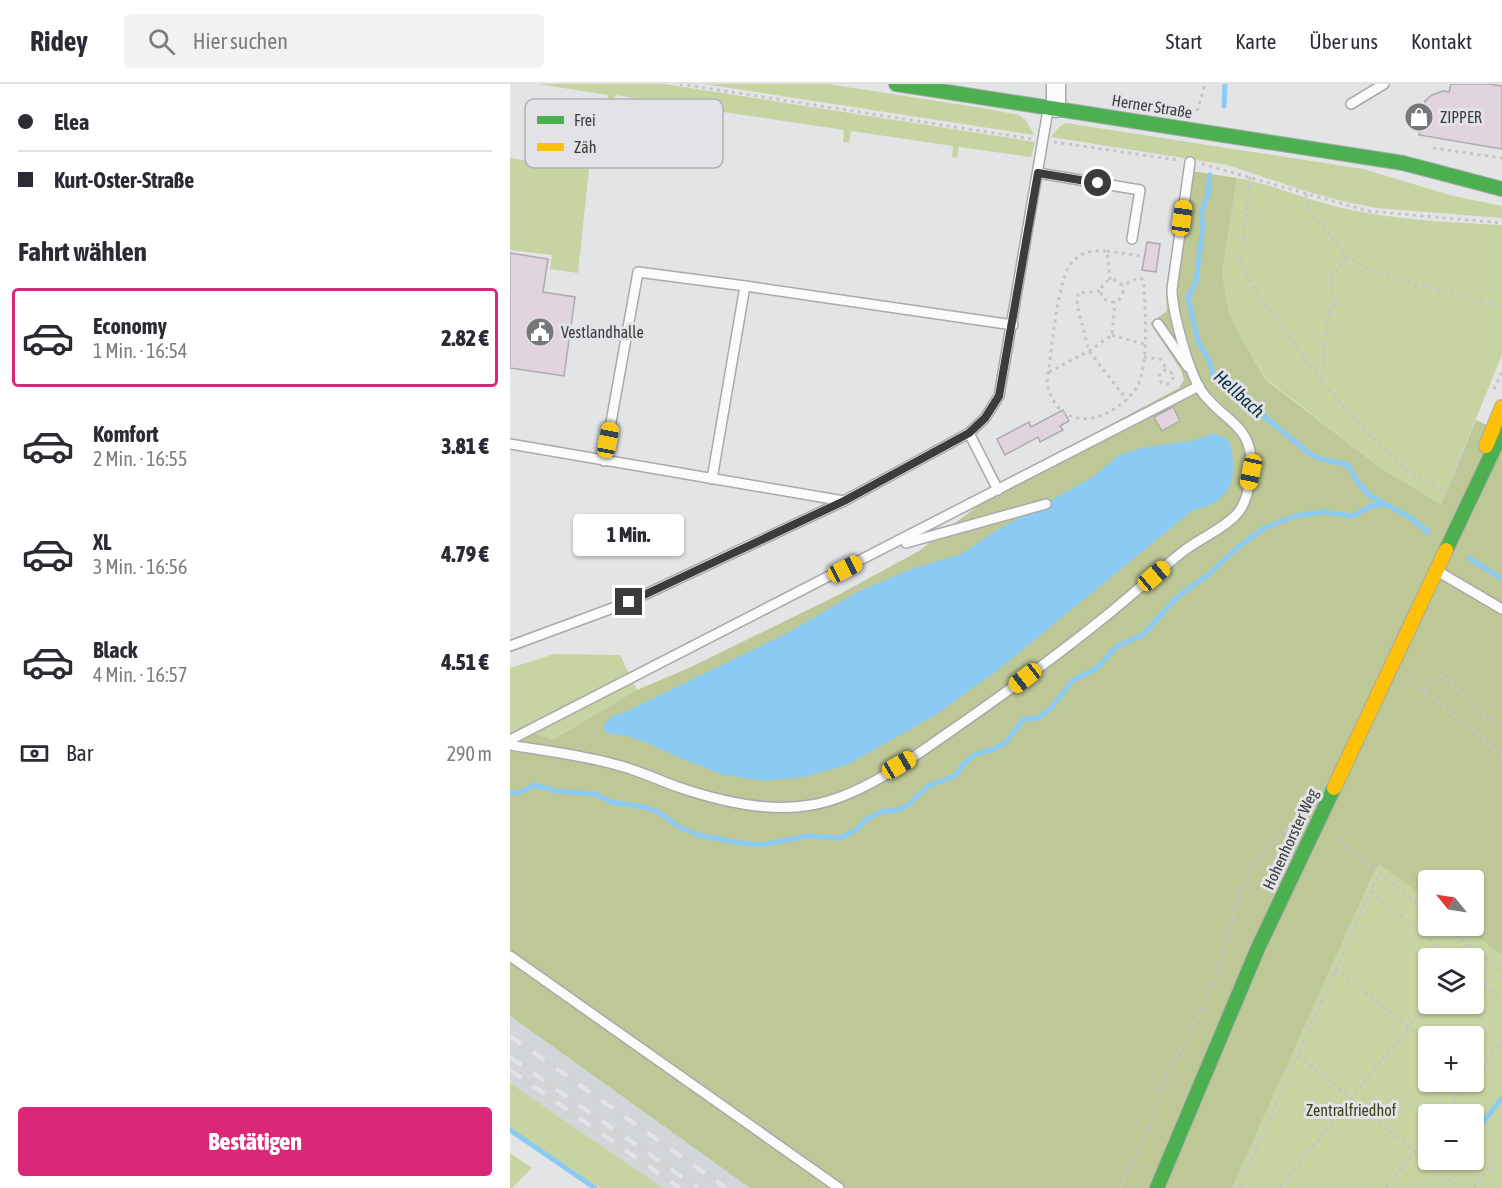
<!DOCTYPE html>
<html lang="de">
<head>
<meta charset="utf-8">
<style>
	body { margin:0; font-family:"Asap Condensed",sans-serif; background:#f2f2f3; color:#2b2b33; height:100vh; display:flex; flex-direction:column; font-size:22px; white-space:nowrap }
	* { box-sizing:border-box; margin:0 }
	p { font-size:20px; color:#7c7c81 }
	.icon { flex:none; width:33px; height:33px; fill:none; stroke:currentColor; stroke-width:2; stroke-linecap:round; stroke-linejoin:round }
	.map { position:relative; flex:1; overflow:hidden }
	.panel { display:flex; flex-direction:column; background:#fff; width:510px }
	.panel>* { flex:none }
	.banner { display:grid; align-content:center; height:132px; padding:0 18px; background:#fff }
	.needle { width:39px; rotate:300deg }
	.fabs { position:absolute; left:908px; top:786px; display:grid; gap:12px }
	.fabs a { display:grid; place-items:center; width:66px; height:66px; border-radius:6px; background:#fff; box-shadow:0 2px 4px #0004; font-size:30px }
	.end { position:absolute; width:27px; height:27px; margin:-14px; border:8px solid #3c3c3d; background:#fff; box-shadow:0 0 0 3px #fff }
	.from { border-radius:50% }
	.bubble { position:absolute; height:42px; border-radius:6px; background:#fff; box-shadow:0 2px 4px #0004; font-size:20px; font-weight:800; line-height:42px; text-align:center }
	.car { position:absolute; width:18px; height:36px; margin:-18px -9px; border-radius:8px; box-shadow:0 0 4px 2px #0007; background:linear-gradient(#f5c518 24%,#345 0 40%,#f5c518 0 76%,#345 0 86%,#f5c518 0) }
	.banner b { display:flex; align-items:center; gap:21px; height:57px; font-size:22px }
	.banner b+b { border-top:2px solid #e1e1e2 }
	.banner i { width:15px; height:15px; background:#2b2b33 }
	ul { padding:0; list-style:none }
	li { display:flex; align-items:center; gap:18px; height:99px; margin:0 12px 9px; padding:0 6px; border:3px solid transparent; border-radius:6px }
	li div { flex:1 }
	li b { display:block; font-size:22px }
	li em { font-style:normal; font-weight:800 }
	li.on { border-color:#db2777 }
	li>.icon { width:54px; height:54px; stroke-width:1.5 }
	h2 { padding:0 18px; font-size:27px; line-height:72px }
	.pay { display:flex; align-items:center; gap:15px; height:66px; padding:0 18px; font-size:22px }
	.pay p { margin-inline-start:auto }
	.action { display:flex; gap:12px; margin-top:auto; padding:12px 18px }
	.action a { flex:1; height:69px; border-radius:6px; background:#db2777; color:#fff; font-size:24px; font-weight:800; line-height:69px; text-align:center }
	header { display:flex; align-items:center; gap:36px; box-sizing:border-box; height:84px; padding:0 30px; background:#fff; border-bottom:2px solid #e1e1e2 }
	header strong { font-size:28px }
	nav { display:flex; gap:33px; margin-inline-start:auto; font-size:21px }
	.search { width:420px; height:54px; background:#f2f2f3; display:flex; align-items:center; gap:15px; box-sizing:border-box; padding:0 21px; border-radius:6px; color:#7c7c81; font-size:22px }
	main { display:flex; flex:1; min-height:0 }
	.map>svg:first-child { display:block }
	.built { fill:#d2d6db }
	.green { fill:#c8d3a2; fill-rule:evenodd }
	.forest { fill:#bec897 }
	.water { fill:#8bcaf2 }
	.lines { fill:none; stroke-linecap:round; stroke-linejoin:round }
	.stream { stroke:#8bcaf2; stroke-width:5 }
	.building { fill:#e2d4de; stroke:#acacad; stroke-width:1.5 }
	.lane-casing { stroke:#a8a9aa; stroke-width:12 }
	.street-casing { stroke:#a8a9aa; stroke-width:21 }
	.fast-casing { stroke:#a8a9aa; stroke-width:16 }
	.slow-casing { stroke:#a8a9aa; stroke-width:16 }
	.path { stroke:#c4c4c5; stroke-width:3; stroke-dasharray:3 4.5; stroke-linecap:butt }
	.lane { stroke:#fbfbfb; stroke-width:9 }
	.street { stroke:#fbfbfb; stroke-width:18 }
	.fast { stroke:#4caf50; stroke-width:14 }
	.slow { stroke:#ffc107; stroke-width:14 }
	.rail-casing { stroke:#d3d3d4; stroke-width:7 }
	.rail { stroke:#e2e3e6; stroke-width:4.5; stroke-dasharray:14; stroke-linecap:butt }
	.route { stroke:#3c3c3d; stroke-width:8 }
	.labels { text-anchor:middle; stroke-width:6; stroke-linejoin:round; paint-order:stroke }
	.street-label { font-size:16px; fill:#3c3c3d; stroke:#e2e3e6 }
	.poi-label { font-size:16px; fill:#3c3c3d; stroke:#e2e3e6; text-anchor:start }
	.park-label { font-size:16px; fill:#39411b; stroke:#e2e3e6 }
	.water-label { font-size:18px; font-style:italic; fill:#042c43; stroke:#e2e3e6 }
	.key { fill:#e2e3e6; stroke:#b0b1b3; stroke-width:1.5 }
	.key-label { font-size:16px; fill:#3c3c3d }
</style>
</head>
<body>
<header>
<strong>Ridey</strong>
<div class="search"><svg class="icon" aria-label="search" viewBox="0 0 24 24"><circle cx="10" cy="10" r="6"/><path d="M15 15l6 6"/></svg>Hier suchen</div>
<nav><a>Start</a><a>Karte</a><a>Über uns</a><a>Kontakt</a></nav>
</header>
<main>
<section class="panel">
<div class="banner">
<b><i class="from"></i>Elea</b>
<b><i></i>Kurt-Oster-Straße</b>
</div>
<h2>Fahrt wählen</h2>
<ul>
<li class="on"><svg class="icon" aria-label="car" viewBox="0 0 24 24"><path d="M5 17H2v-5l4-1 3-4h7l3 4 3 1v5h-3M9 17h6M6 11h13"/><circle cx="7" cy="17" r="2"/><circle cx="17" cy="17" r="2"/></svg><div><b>Economy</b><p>1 Min. · 16:54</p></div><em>2.82 €</em></li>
<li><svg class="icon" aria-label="car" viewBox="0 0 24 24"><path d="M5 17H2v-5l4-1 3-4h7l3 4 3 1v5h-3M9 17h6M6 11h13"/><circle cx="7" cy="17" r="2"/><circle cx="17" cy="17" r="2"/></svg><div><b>Komfort</b><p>2 Min. · 16:55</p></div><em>3.81 €</em></li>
<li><svg class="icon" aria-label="car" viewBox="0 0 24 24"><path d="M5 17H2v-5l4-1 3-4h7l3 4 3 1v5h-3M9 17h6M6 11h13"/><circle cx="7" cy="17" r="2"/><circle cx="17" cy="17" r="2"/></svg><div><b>XL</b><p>3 Min. · 16:56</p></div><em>4.79 €</em></li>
<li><svg class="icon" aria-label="car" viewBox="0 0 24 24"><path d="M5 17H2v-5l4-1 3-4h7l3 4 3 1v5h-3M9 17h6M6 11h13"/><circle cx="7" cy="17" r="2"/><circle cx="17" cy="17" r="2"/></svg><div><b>Black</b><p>4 Min. · 16:57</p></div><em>4.51 €</em></li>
</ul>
<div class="pay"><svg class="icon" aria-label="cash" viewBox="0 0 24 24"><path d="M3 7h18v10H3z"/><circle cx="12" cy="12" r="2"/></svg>Bar<p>290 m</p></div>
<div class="action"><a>Bestätigen</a></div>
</section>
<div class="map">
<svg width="992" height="1104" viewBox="0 0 992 1104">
	<rect width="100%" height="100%" fill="#e3e4e5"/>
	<!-- built -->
	<path class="built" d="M0,932L240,1104H153L0,999Z"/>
	<!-- green -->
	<g class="green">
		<path d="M28,0H155L525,58L521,73L449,63L447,74L442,73L443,62L341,47L339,59L333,58L334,46L213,28L211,40L206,39L207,27L105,11L103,24L96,23L98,11Z"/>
		<path d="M194,0H318L472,24L509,31L516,36L524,51Z"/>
		<path d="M556,39L853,85L943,112L992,122V134L866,124L832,117L795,107L717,81L541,53L549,43Z"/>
		<path d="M0,74L79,85L68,189L40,185L42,171L0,166Z"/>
		<path d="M727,94C762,100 794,115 828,123C882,136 937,138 992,141V271L931,420L871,384L756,295L732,255L719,228L712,189Z"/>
		<path d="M44,570L110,571L127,606L42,656L11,643L0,649V584Z"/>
		<path d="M870,781L918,816V842H952L992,871V1104H722L864,788ZM918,874H963V920H918ZM918,952H963V998H918ZM918,1030H963V1076H918Z"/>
		<path d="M0,999L153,1104H90L0,1045Z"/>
		<path d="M0,1069L22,1084L2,1104H0Z"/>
	</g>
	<!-- forest -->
	<path class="forest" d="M674,86L727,94L712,189L719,228L732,255L756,296L871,384L931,420L966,336L992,348V871L952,842H963V796H918V816L870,781L864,788L722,1104H240L0,932V649L11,643L42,656L127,606L181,583L328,511L409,467L513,387L669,304L674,296L671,286L640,239L657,227L656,206Z"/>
	<!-- water -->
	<path class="water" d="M704,349L719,356C729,392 723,419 683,426L489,585L427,630L337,681L294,693L253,697L214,691L172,675L137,659L114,651L101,650L95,648L94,641L102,632L115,628L277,549L349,507L404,484L451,470L487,446L583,393L609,371L635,363L681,357Z"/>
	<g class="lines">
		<!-- stream -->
		<g class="stream">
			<path d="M714,22L715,0"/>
			<path d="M700,91L698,110L691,130L693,141L686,198L678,213L688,257L699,277L704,293L715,305L729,312L800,370C811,377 825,377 838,381L848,399L860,412L898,432L918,448"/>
			<path d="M959,474L992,495"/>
			<path d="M0,709H8L25,701L46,707L85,710L101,718L134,723L148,728L171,744L189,751L223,758L251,761L297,752L330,754L346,746L357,735L373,727H384L397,722L418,702L445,692L455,678L468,669L482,666L496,658L514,635L528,634L540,625L562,597L587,584L607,562L633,551L666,514L699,490L727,464L754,444L785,432L812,428L843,432L861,422L876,420"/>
			<path d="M0,1046L85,1104"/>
			<path d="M963,1051L992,1014"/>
			<path d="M940,1081L944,1076"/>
		</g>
	</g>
	<!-- building -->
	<g class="building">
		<path d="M941,0H978L992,2V65L909,51L915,17L922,11L933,7L939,8Z"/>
		<path d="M637,158L650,160L646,188L632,186Z"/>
		<path d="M0,169L38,175L33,208L65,213L54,292L0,284Z"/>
		<path d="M663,323L670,337L652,347L644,333Z"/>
		<path d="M553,326L559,337L550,342L553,346L530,358L528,353L495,371L487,355L519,338L521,343Z"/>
	</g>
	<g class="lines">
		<!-- lane casing -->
		<g class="lane-casing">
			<g id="lane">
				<path d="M841,20L874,0"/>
				<path d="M528,89L630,106L622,155"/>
				<path d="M235,202L503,241"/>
				<path d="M648,240L678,283"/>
				<path d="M459,349L488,406"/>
				<path d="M0,360L334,417"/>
				<path d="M94,377L128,188L235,202L202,395"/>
				<path d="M396,459L536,420"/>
				<path d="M929,488L992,525"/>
				<path d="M0,562L119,518L334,417L459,349L475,334L489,312L538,26"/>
				<path d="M0,656L689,302"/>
				<path d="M0,661C35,667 72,671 107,681C128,686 148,696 168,703C209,717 258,729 301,721C347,714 397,678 435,651C490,613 544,574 596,532C623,510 648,487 675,466C691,454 711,446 725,432C736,422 740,401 741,387C744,340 715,339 692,308C679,289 662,228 662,205L680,78"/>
				<path d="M0,872L329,1104"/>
			</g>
		</g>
		<!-- street casing -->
		<g class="street-casing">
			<path id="street" d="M546,0V24"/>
		</g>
		<!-- fast casing -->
		<g class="fast-casing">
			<g id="fast">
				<path d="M386,0L893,79L992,105"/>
				<path d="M936,466L992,348"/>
				<path d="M647,1104L748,864L824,704"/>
			</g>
		</g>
		<!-- slow casing -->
		<g class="slow-casing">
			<g id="slow">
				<path d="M976,362L992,323"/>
				<path d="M824,704L936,466"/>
			</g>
		</g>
		<!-- path -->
		<g class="path">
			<path d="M170,0L522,55"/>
			<path d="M687,27L695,0"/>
			<path d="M544,58L668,76"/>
			<path d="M923,64L992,74"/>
			<path d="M692,80L858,127L992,139"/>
			<path d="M740,93L731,180L751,215L819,306L861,353L899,387L941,413"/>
			<path d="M796,110L799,126L838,173L857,185L913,202L992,223"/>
			<path d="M597,167L632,172"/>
			<circle cx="602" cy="207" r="11"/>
			<path d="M600,196L597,167C582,166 569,168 560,181C547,198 541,273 537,298C544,339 580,344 610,321C617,316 624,309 628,301C639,276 635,228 634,200L632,195L628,194L612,202"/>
			<path d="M590,207L568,209L567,221L579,267L617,316"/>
			<path d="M602,251L634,260"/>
			<path d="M634,273L650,275L657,286"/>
			<circle cx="656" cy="293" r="7"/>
			<path d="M539,288L579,267L602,251L605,218"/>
			<path d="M812,297L817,234L824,221L821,194L838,173"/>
			<path d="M984,305L992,288"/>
			<path d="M945,399V390L956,366"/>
			<path d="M896,596L927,617L992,671"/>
			<path d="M914,608L920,598L932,591L948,604L963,624L992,642"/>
			<path d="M822,752L918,828"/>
			<path d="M861,808L943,874"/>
			<path d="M935,842L992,887"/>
			<path d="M826,885L918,959"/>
			<path d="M963,891L992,915"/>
			<path d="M788,971L949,1104"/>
			<path d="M963,994L992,957"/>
			<path d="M934,1030L960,998"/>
			<path d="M610,1104L638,1047L657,987L681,949L706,895L732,804L741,785L764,758L782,742"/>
			<path d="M729,1104L869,789"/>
			<path d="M770,1104L918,918"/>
			<path d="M876,1104L918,1051"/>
			<path d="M964,1104L992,1068"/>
		</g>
		<!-- lane -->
		<use href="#lane" class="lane"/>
		<!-- street -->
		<use href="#street" class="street"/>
		<!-- fast -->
		<use href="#fast" class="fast"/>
		<!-- slow -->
		<use href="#slow" class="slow"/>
		<!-- rail casing -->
		<g class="rail-casing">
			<g id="rail">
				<path d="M0,952L216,1104"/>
				<path d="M0,973L188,1104"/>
				<path d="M0,986L170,1104"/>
			</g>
		</g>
		<!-- rail -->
		<use href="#rail" class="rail"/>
	</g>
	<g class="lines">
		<!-- route -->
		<path class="route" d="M119,518L334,417L459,349L475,334L489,312L528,89L588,99"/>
	</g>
	<!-- icons -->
	<defs>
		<g id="shop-disc" transform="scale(1.5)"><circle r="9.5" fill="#767778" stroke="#e2e3e6"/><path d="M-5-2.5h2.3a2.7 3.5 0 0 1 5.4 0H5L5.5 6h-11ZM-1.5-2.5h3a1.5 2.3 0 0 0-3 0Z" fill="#fff"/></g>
		<g id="civic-disc" transform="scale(1.5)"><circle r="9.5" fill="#767778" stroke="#e2e3e6"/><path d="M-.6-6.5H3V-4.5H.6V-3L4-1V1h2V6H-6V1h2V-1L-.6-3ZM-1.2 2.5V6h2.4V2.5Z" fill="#fff"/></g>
	</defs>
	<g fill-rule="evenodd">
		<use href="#shop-disc" x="909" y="33"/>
		<use href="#civic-disc" x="30" y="248"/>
	</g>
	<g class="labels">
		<!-- street labels -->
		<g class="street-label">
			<text transform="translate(642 22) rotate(9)" y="6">Herner Straße</text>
			<text transform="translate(780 755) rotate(-65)" y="6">Hohenhorster Weg</text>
		</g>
		<!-- poi labels -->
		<g class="poi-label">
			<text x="930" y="39">ZIPPER</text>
			<text x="51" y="254">Vestlandhalle</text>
		</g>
		<!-- park labels -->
		<g class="park-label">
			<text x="841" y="1032">Zentralfriedhof</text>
		</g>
		<!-- water labels -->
		<g class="water-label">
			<text transform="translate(729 310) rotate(42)" y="6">Hellbach</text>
		</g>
	</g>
	<!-- legend -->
	<rect x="15" y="15" width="198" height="69" rx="9" class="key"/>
	<rect x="27" y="32" width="27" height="8" fill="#4caf50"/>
	<rect x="27" y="59" width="27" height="8" fill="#ffc107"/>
	<g class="key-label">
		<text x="64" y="42">Frei</text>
		<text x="64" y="69">Zäh</text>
	</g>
</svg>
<div class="fabs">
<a><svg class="needle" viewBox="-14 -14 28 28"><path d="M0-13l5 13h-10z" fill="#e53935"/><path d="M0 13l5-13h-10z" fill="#7c7c81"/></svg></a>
<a><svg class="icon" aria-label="layers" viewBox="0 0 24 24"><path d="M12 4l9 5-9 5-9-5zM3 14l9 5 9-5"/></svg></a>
<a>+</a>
<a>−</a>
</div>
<i class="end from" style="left:588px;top:99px"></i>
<i class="end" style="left:119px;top:518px"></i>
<div class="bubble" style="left:63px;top:430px;width:111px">1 Min.</div>
<i class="car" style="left:672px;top:134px;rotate:8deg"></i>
<i class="car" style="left:98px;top:356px;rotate:11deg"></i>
<i class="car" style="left:741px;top:388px;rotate:192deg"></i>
<i class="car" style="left:335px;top:485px;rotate:63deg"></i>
<i class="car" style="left:644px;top:492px;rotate:50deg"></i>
<i class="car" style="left:515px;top:594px;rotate:232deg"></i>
<i class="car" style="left:389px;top:681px;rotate:60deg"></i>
</div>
</main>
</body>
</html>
